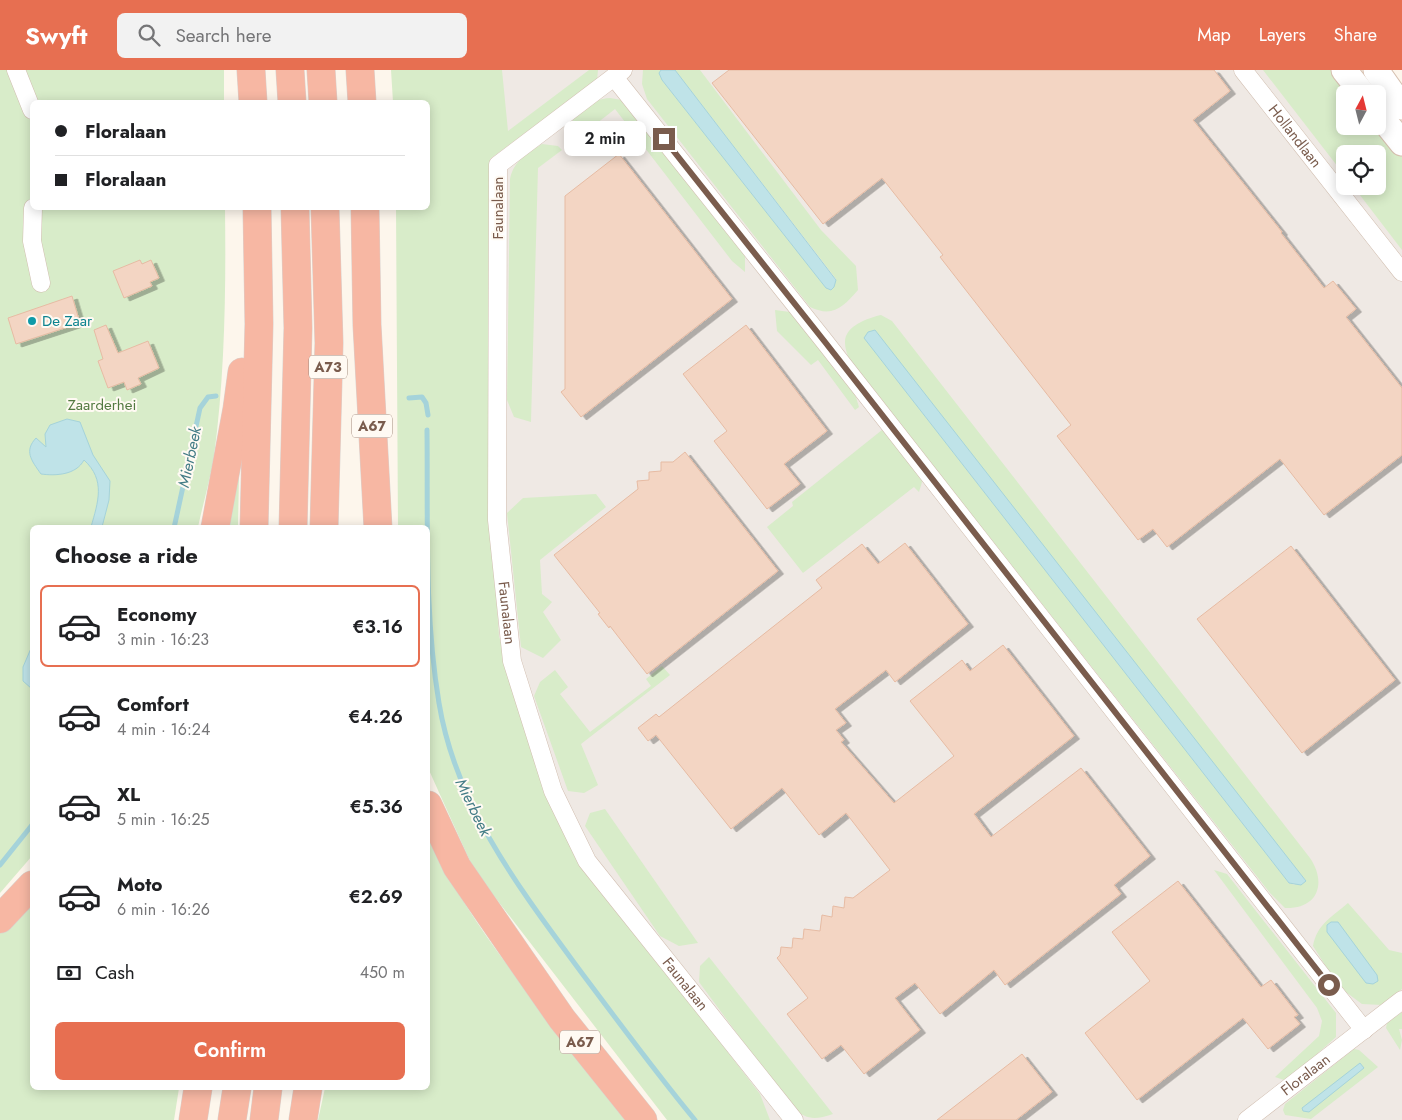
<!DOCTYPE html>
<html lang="en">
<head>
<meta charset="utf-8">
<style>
	body { margin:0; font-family:Jost,sans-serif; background:#f2f2f2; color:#202124; height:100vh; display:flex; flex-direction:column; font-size:19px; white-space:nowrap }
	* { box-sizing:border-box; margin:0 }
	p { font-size:16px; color:#757577 }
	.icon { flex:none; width:28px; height:28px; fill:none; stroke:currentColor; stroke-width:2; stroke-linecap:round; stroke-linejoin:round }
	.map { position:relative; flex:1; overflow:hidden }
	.panel { position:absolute; left:30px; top:455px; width:400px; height:565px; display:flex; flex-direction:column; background:#fff; border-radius:8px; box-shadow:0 2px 12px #0003 }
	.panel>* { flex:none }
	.guide { position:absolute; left:30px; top:30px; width:400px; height:110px; border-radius:8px; box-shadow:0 2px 12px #0003; display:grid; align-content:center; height:110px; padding:0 25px; background:#fff }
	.needle { width:32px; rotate:7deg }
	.buttons { position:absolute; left:1336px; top:15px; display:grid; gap:10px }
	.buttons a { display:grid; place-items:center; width:50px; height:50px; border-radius:8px; background:#fff; box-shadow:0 2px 12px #0003; font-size:25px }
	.end { position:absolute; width:22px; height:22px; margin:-11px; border:6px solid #7a5c4d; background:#fff; box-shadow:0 0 0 2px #fff }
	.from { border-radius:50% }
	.bubble { position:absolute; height:35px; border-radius:8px; background:#fff; box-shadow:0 2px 12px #0003; font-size:16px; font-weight:600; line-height:35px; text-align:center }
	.guide b { display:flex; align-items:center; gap:18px; height:48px; font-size:19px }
	.guide b+b { border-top:1px solid #e0e0e0 }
	.guide i { width:12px; height:12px; background:#202124 }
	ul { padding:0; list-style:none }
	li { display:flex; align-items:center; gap:15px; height:82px; margin:0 10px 8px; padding:0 15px; border:2px solid transparent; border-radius:8px }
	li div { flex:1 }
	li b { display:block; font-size:19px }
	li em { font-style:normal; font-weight:600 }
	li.current { border-color:#e76f51 }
	li>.icon { width:45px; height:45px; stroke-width:1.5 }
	h2 { padding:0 25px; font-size:22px; line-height:60px }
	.pay { display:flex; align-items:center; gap:12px; height:55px; padding:0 25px; font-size:19px }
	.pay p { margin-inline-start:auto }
	.button { display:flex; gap:10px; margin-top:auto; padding:10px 25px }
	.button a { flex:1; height:58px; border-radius:8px; background:#e76f51; color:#fff; font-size:20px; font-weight:600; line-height:58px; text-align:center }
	header { display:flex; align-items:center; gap:30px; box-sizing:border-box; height:70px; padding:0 25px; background:#e76f51; color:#fff }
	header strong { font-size:24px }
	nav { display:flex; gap:28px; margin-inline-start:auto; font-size:18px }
	.search { width:350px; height:45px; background:#f2f2f2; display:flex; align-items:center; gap:12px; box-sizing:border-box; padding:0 18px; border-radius:8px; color:#757577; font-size:19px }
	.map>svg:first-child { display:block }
	.industrial { fill:#efe9e4 }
	.green { fill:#d8ecc9; fill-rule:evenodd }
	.water { fill:#bfe3e8; stroke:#a5d3da }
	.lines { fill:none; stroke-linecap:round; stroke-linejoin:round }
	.stream { stroke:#a5d3da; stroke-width:5 }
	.building { fill:#f3d5c3; stroke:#e6bba3; filter:url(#shadow) }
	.minor-casing { stroke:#d1beb0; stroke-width:19 }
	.secondary-casing { stroke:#d6c0b0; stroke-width:27 }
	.motorway-casing { stroke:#dad1cd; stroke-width:29 }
	.minor { stroke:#fff; stroke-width:18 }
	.secondary { stroke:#fff; stroke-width:25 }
	.motorway { stroke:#f7b7a3; stroke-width:28 }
	.route { stroke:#7a5c4d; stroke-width:6 }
	.culture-dot { fill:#0f9aa8; stroke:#fffaf3; stroke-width:2 }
	.labels { text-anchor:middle; stroke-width:4; stroke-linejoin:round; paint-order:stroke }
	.shield { fill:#fffaf3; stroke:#a28b7f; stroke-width:1 }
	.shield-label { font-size:14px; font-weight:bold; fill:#7a5c4d }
	.street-label { font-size:15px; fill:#7a5c4d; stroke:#fffaf3 }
	.culture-label { font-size:15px; fill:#0d838f; stroke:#fffaf3; text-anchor:start }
	.park-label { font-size:15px; fill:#537a41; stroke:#fffaf3 }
	.water-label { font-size:16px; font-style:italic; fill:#437c86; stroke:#fffaf3 }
</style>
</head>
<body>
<header>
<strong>Swyft</strong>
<div class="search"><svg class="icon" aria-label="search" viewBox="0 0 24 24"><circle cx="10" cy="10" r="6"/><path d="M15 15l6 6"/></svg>Search here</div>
<nav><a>Map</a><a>Layers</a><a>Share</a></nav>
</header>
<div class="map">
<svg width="1402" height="1050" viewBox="0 0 1402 1050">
	<defs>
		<filter id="shadow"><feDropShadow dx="5.5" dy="3" stdDeviation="0" flood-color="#0004"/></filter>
	</defs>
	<rect width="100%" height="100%" fill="#fdf6ec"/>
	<!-- industrial -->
	<path class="industrial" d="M415,0H1309L1345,56V116L1402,115V1050H759L502,778L428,138V32Z"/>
	<!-- green -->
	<g class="green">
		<path d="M0,0H224V32H32V138H225C226,220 225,304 214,386C210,410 203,434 198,457L32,458V786L0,823Z"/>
		<path d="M391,0H502L508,61L589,0H598L597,10L490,89L493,477L499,566L541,707L587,799L760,1024L770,1050H667L474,800L428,698V458L398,457L396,138H428V32H393Z"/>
		<path d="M643,0H661L660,3L662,10L826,218L831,220L834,217L836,209L675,0H700L821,160L856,196L858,220C843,237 833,248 810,237L647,29L642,14Z"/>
		<path d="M1263,0H1334L1353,24H1345V56L1378,55L1402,86V180L1353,116H1378V84H1345V106Z"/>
		<path d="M610,28L622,30L745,184V202L732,191L615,39L573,72C562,49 588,29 610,28Z"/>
		<path d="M542,74L558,76L562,80L538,98L531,352L514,347L507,330L510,109C514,90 527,84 542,74Z"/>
		<path d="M775,240L790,242L854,321L859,337L855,340L818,290L811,295L777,261Z"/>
		<path d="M881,245L892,251L1310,788C1327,813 1318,839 1285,838L1270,823L849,289C847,284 845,278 845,273C844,256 868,248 881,245ZM864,268L1295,815L1289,813Z"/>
		<path d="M240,354L238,457L223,458Z"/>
		<path d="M882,360L920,404L922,412L919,422L914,417L803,503L767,457L793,436L792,432Z"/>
		<path d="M596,424L606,437L540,490L542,524L552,532L543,542L561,570L543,588L521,577L507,443L523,428Z"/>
		<path d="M662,596L670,605L581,674L598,715L584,723L568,721L534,626L540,612L555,600L568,617L560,624L590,662L651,616L646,609Z"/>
		<path d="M605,739L698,873L679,876L660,866L585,756L590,743Z"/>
		<path d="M428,767C479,874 560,960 635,1050H318L325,1018H428Z"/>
		<path d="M1214,800L1227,804L1336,943V967L1287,1011L1275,1007L1319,966L1322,951L1317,938Z"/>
		<path d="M32,828V1018H179L174,1050H0V862Z"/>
		<path d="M1348,833L1389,880L1402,883V919L1382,935L1362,934L1339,917L1313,876C1317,854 1332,847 1348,833Z"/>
		<path d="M709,887L833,1044C814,1050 808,1050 792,1038L699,912L700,896Z"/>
		<path d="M1402,942V959H1399L1402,970L1400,980L1386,958L1387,953Z"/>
		<path d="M1354,979L1359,980L1378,997L1311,1049L1285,1045L1283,1040L1285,1034Z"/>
	</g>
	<!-- water -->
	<g class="water">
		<path d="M661,0H675L836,210L834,217L831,220L826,218L662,10L659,3Z"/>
		<path d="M875,260L1306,811L1301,815L1289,813L864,268L868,262Z"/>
		<path d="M67,349L80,352L93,385L110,411L109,430L102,457H91C98,432 106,410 84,390C76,405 56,406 41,404C31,390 24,381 36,368L46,377L45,364L50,355Z"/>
		<path d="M32,576V619L23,611V597Z"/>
		<path d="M1331,852H1338L1377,905L1378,911L1373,914L1366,913L1327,862V855Z"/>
		<path d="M1360,993L1364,998L1309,1042L1303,1041L1302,1038Z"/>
	</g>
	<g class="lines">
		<!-- stream -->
		<g class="stream">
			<path d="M409,328L422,327L426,333L428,345"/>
			<path d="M427,360C428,451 424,543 439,633C456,738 523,823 584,906C621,955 656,1003 695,1050"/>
			<path d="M174,458L200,338L208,327L216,326"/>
			<path d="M0,795L32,755"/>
		</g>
	</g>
	<!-- building -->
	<g class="building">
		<path d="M729,0H1214L1230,21L1193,50L1282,162L1281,163L1324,218L1333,211L1356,239L1346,247L1402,318V385L1324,445L1280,389L1167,477L1153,459L1138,470L1057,366L1071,355L940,187L943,185L882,108L823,154L712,13Z"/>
		<path d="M619,84L732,229L581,347L561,322L565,319V126Z"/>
		<path d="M140,190L142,194L151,190L159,208L150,212L152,216L124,228L113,201Z"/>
		<path d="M72,226L80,253L16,274L8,248Z"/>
		<path d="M106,255L118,283L148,271L159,298L138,308L141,314L127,320L124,312L108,318L98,291L103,289L94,260Z"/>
		<path d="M746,255L827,361L784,394L800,414L767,439L714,371L727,361L683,304Z"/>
		<path d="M685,382L778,501L647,604L610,556L609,558L598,544L600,543L554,485L638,419L637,411L649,410V402L661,401V392H673Z"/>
		<path d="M905,473L968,554L895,612L886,600L835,639L846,653L836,660L844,670L841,672L894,733L954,686L910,631L962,590L970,601L1003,575L1074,666L974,744L991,767L1081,698L1150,786L1114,815L1121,824L1005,915L994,900L940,944L915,913L895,928L920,960L864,1004L841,975L822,989L787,944L808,928L777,888L780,885L781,877L792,878L793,868L803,869L804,859L820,861L822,845L832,847L833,836L844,838L845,827L853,828L890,800L846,743L819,765L782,718L731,759L656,665L648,671L638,658L656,644L659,647L822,518L816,510L862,474L878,494Z"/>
		<path d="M1291,476L1395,610L1302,683L1197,549Z"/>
		<path d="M1178,811L1261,917L1271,910L1298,945L1294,947L1300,954L1268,979L1243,948L1137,1030L1085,963L1150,911L1112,862Z"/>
		<path d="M1022,984L1052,1022L1016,1050H937Z"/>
	</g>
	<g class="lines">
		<!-- minor casing -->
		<g class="minor-casing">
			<g id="minor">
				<path d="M16,0L32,40"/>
				<path d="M623,0L614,7L825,272L1364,960"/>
				<path id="s1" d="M1243,0L1402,202"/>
				<path id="s2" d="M614,7L498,95L497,450L512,591L553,721L587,791L794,1050"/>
				<path d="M33,138L32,171L41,213"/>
				<path id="s3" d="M1247,1050L1402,930"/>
			</g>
		</g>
		<!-- secondary casing -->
		<g class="secondary-casing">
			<g id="secondary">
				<path d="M1344,0L1363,24"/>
				<path d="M1376,0L1402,37"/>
				<path d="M1378,43L1402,73"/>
			</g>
		</g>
		<!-- motorway casing -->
		<g class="motorway-casing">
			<g id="motorway">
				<path d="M251,0L253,32"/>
				<path d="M290,0L292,32"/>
				<path d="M321,0L323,32"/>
				<path d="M360,0L362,32"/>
				<path d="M365,138L367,255L378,458"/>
				<path d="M215,458L237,339L242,302"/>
				<path d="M254,458L259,254L257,138"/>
				<path d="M293,458L298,258L295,138"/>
				<path d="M324,458L329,273L325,138"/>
				<path d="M428,735L457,797L521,890L562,949L643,1050"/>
				<path d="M0,849L32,815"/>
				<path d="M193,1050L198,1018"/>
				<path d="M232,1050L237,1018"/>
				<path d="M264,1050L268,1018"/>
				<path d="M303,1050L308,1018"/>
			</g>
		</g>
		<!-- minor -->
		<use href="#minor" class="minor"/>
		<!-- secondary -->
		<use href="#secondary" class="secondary"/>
		<!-- motorway -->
		<use href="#motorway" class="motorway"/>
	</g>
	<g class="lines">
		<!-- route -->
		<path class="route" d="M664,69L825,272L1329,915"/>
	</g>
	<!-- markers -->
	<circle class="culture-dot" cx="32" cy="251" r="5"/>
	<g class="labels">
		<!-- shield labels -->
		<g class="shield">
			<rect x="309" y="285.5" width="38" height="23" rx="4"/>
			<rect x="352" y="344.5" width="40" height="23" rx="4"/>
			<rect x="560" y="960.5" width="40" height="23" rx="4"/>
		</g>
		<g class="shield-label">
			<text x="328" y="302">A73</text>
			<text x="372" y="361">A67</text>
			<text x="580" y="977">A67</text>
		</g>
		<!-- street labels -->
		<g class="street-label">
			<text dy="5" stroke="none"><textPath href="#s1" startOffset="84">Hollandlaan</textPath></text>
			<text transform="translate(498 138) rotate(-90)" y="5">Faunalaan</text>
			<text dy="5" stroke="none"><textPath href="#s2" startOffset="594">Faunalaan</textPath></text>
			<text dy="5" stroke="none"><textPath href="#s2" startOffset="1014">Faunalaan</textPath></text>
			<text dy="5" stroke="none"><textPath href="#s3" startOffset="74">Floralaan</textPath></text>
		</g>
		<!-- culture labels -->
		<g class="culture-label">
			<text x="42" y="256">De Zaar</text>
		</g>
		<!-- park labels -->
		<g class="park-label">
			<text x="102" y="340">Zaarderhei</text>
		</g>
		<!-- water labels -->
		<g class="water-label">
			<text transform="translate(189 387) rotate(-78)" y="6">Mierbeek</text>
			<text transform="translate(474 737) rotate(64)" y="6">Mierbeek</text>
		</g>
	</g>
</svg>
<div class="buttons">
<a><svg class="needle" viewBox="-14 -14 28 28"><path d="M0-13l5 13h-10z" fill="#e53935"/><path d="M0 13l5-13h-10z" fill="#757577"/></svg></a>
<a><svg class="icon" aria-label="locate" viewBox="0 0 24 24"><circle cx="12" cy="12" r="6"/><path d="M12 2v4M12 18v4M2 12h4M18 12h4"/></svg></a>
</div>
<i class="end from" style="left:1329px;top:915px"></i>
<i class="end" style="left:664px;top:69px"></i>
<div class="bubble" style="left:564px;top:51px;width:82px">2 min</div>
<div class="guide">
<b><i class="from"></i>Floralaan</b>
<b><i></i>Floralaan</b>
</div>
<section class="panel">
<h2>Choose a ride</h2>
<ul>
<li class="current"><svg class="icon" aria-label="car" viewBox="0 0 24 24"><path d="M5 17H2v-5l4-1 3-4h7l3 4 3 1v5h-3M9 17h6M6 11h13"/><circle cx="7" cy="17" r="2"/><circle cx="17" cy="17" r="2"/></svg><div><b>Economy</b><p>3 min · 16:23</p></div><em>€3.16</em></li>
<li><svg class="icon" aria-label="car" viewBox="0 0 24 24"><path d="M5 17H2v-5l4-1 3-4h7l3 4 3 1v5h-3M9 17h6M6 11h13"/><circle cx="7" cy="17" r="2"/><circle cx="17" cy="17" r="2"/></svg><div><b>Comfort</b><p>4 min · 16:24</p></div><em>€4.26</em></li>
<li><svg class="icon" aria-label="car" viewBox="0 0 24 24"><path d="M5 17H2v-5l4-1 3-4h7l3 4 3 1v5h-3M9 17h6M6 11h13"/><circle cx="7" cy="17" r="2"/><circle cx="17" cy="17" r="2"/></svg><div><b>XL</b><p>5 min · 16:25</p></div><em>€5.36</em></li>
<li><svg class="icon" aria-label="car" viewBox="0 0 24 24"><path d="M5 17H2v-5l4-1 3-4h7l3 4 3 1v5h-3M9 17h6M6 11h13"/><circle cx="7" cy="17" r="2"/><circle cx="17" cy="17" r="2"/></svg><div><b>Moto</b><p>6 min · 16:26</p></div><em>€2.69</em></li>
</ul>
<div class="pay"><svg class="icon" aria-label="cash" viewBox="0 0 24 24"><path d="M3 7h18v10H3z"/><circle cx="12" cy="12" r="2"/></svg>Cash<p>450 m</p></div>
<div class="button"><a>Confirm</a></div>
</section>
</div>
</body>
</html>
